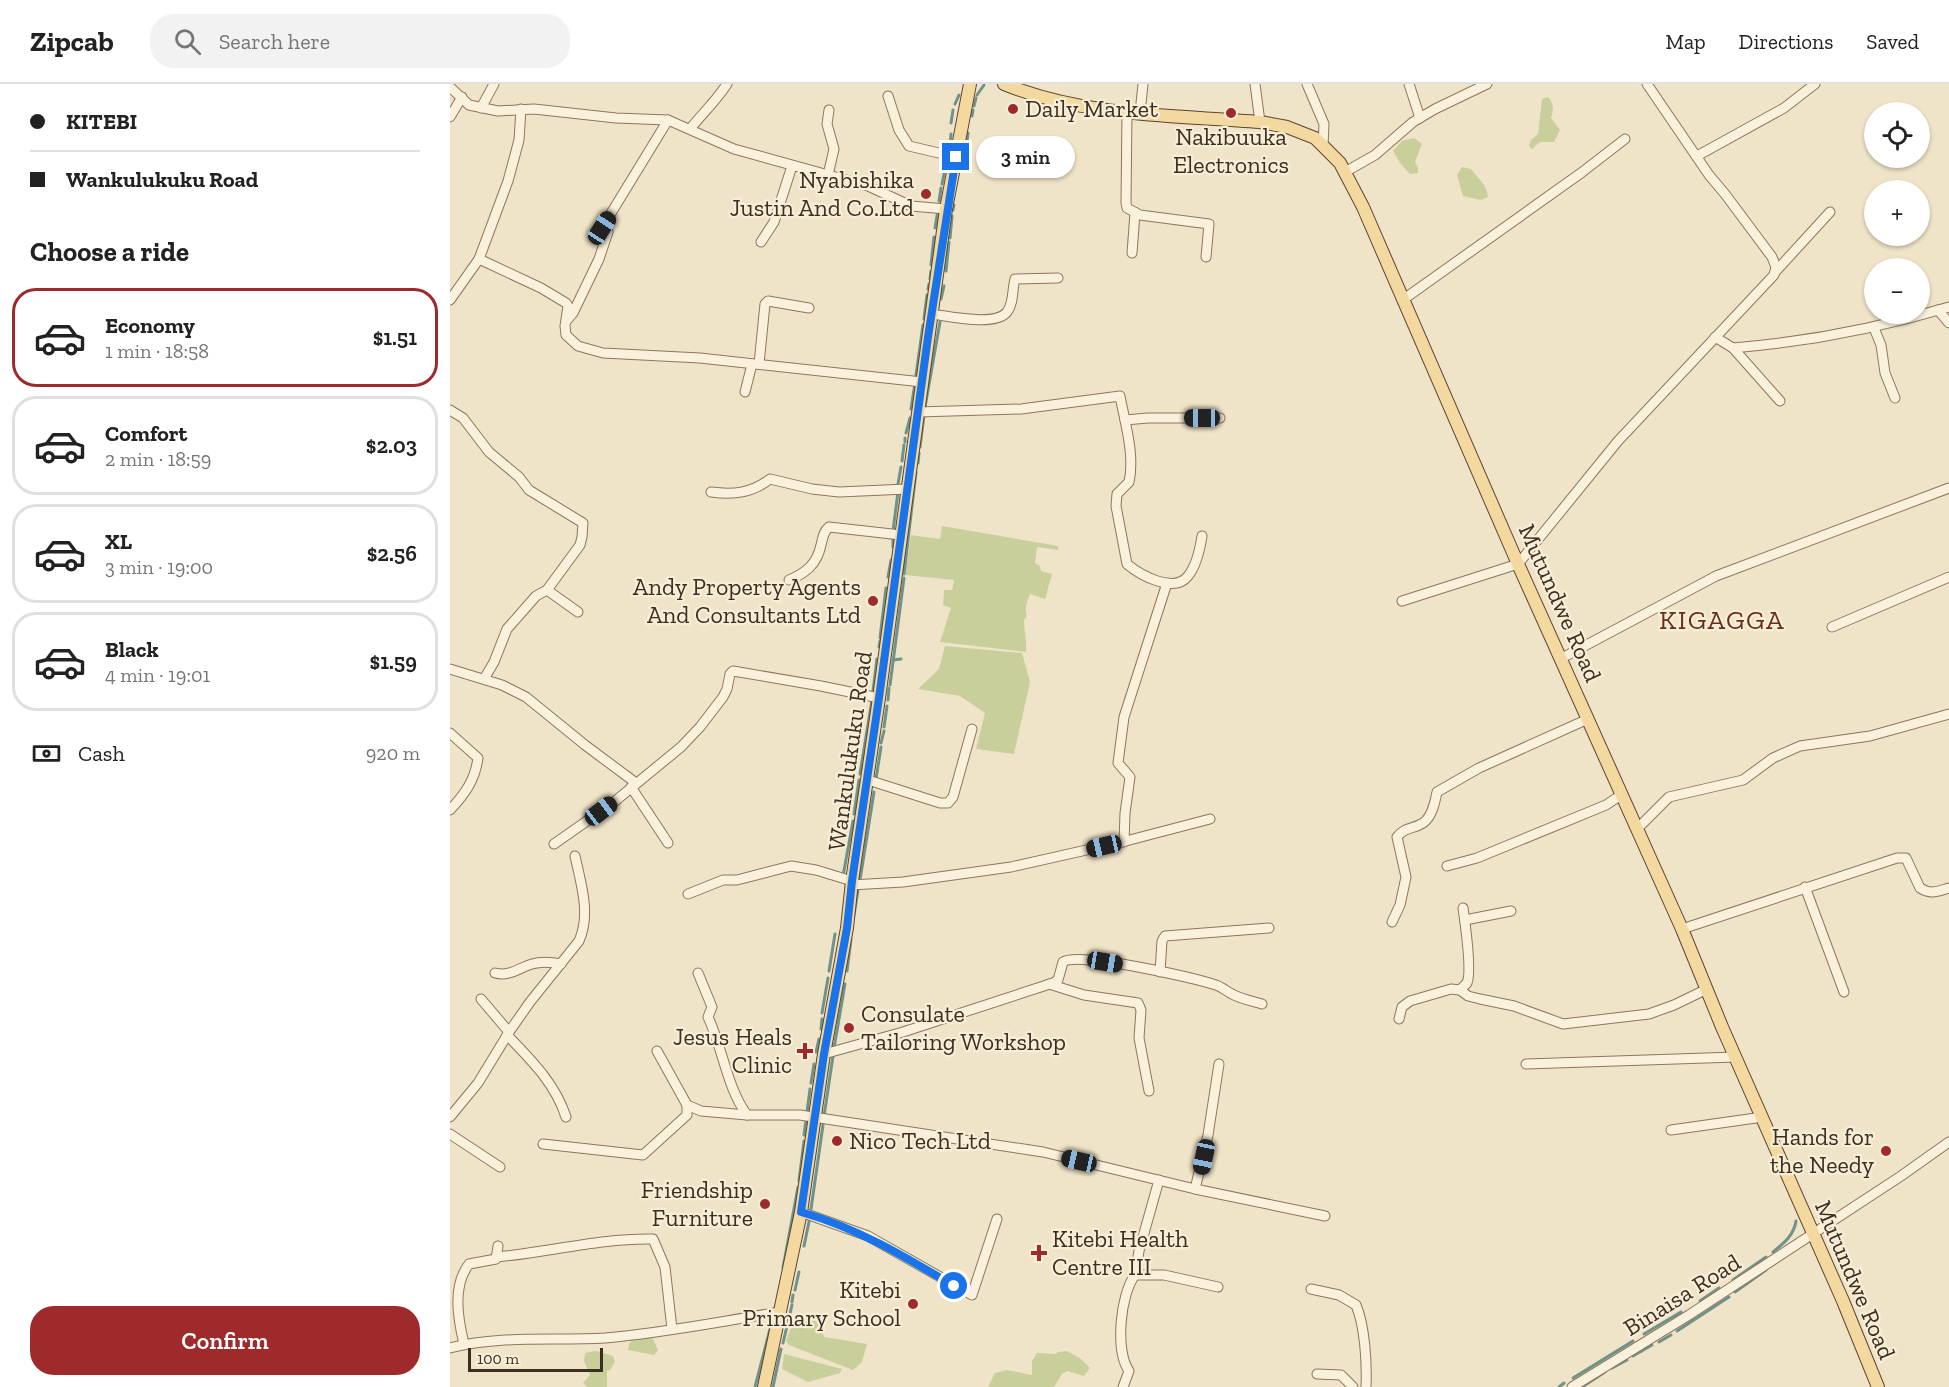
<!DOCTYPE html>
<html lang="en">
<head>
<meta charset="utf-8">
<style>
	body { margin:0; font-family:"Zilla Slab",serif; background:#f2f2f2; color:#222; height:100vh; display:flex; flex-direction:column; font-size:22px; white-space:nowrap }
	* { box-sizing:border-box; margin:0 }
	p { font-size:20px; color:#767676 }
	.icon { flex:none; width:33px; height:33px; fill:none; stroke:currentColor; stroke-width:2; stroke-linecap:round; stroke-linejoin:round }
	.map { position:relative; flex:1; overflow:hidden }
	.panel { display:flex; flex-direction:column; background:#fff; width:450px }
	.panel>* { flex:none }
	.banner { display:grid; align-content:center; height:132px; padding:0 30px; background:#fff }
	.fabs { position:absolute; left:1414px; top:18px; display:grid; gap:12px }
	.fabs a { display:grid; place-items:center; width:66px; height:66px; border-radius:50%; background:#fff; box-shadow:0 2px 4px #0004; font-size:30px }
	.scale { position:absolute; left:18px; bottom:15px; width:135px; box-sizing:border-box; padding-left:6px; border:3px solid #3d2e20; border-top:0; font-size:16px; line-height:21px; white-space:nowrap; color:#3d2e20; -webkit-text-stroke:4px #f7eed8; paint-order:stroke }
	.end { position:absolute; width:27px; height:27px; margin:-14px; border:8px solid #1a73e8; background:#fff; box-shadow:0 0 0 3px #fff }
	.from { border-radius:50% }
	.bubble { position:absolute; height:42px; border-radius:21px; background:#fff; box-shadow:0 2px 4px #0004; font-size:20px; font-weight:600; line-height:42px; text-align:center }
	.car { position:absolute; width:18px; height:36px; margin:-18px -9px; border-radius:8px; box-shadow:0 0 4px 2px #0007; background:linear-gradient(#222 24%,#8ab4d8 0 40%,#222 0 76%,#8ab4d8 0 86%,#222 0) }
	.banner b { display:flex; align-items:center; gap:21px; height:57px; font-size:22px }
	.banner b+b { border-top:2px solid #e0e0e0 }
	.banner i { width:15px; height:15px; background:#222 }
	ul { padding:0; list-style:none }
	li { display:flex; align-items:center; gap:18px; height:99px; margin:0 12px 9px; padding:0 18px; border:3px solid #e0e0e0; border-radius:24px }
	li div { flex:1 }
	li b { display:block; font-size:22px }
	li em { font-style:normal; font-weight:600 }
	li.current { border-color:#9e2a2b }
	li>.icon { width:54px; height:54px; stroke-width:1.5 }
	h2 { padding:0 30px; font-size:27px; line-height:72px }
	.pay { display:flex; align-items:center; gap:15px; height:66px; padding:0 30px; font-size:22px }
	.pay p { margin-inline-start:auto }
	.primary-button { display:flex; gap:12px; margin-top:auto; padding:12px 30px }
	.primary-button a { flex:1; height:69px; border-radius:24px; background:#9e2a2b; color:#fff; font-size:24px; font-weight:600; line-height:69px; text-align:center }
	header { display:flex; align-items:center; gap:36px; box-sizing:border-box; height:84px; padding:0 30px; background:#fff; border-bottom:2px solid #e0e0e0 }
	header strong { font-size:28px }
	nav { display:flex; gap:33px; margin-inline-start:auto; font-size:21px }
	.search { width:420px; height:54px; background:#f2f2f2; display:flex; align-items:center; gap:15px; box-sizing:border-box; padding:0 21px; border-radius:24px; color:#767676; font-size:22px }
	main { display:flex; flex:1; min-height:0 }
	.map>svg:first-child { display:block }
	.green { fill:#c9cf9b }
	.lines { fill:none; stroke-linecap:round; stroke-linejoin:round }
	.stream { stroke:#6f938a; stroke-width:3 }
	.minor-casing { stroke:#8d765c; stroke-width:11 }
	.major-casing { stroke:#5b4430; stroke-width:14 }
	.minor { stroke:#faf1dc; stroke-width:9 }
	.major { stroke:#f3d9a0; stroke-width:12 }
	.route { stroke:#1a73e8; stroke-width:8 }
	.poi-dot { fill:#9e2a2b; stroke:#f7eed8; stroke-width:2 }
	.labels { text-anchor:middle; stroke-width:4.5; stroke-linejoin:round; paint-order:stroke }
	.poi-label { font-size:24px; fill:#3d2e20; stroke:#f7eed8; text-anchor:end }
	.street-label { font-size:24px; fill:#3d2e20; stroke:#f7eed8 }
	.quarter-label { font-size:27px; letter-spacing:1.5px; fill:#6b2e1e; stroke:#f7eed8 }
</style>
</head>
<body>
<header>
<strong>Zipcab</strong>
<div class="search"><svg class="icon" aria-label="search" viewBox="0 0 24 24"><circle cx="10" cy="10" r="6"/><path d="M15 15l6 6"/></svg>Search here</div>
<nav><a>Map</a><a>Directions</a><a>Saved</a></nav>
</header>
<main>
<section class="panel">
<div class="banner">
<b><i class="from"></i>KITEBI</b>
<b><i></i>Wankulukuku Road</b>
</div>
<h2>Choose a ride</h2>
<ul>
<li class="current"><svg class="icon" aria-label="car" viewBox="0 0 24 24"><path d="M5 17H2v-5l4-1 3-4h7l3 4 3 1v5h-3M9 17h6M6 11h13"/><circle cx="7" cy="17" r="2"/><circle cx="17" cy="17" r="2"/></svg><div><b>Economy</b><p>1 min · 18:58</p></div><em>$1.51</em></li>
<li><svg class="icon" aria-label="car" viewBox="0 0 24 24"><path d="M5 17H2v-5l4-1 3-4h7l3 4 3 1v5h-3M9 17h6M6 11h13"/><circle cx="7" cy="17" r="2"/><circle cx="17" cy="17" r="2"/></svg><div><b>Comfort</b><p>2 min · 18:59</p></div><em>$2.03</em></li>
<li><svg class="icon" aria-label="car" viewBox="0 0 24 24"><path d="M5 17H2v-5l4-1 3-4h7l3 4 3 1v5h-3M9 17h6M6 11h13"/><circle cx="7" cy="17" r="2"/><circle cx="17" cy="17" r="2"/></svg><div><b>XL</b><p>3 min · 19:00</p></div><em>$2.56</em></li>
<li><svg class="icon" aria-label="car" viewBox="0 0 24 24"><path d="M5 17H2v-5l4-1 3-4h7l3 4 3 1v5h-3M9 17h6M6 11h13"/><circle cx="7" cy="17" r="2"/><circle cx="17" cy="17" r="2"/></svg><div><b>Black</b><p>4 min · 19:01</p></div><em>$1.59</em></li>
</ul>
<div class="pay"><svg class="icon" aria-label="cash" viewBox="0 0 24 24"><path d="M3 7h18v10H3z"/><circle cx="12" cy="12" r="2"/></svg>Cash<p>920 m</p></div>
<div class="primary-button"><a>Confirm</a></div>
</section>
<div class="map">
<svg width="1499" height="1303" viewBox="0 0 1499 1303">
	<rect width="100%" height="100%" fill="#f0e4c8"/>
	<!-- green -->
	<g class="green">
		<path d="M1098,13C1104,20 1104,26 1101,34L1110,46L1104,58H1090L1082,65L1079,62L1081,56L1088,50L1092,15Z"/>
		<path d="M964,54L972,60L965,78L968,84V89L960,90L950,79L943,67L952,57Z"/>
		<path d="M1012,83L1021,85C1028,95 1037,100 1038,113L1031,116L1013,112L1007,91Z"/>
		<path d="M492,442L608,462V466L587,463L585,479L590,482L591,487L602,490L595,515L580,510C577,517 574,525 577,532L574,536C574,547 577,556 576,568L490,558L501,524L493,521L494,506H502L504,496L455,491L461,451L490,455Z"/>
		<path d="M495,562L572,569L580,598L564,670L526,665L535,629L510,612L468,605L489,585Z"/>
		<path d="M363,1236L369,1238L374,1253L417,1260L412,1278L403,1286L339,1261L336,1257L343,1238Z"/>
		<path d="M198,1252L203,1255L208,1266L204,1271L178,1266L179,1260L183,1254Z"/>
		<path d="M146,1267L163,1272L165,1278L160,1286L157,1287V1303H137L133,1299L140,1291L134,1277L135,1269Z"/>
		<path d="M617,1267L631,1275L640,1284L634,1292L617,1287L612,1290L604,1303H538L545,1289L557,1286L582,1291V1277L587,1269L606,1270L608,1268Z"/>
		<path d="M334,1270L392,1285L390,1289L358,1298L332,1285Z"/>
	</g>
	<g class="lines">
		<!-- stream -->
		<g class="stream">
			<path d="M527,11L534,1"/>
			<path d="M505,20L509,11"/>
			<path d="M524,22L526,14"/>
			<path d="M522,32L523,26"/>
			<path d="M501,39L503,26"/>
			<path d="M500,62L501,50"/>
			<path d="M516,65L518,49"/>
			<path d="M492,100L497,75"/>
			<path d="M489,117L491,104"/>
			<path d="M503,126L504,121"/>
			<path d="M485,144L488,126"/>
			<path d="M500,154L502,132"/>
			<path d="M481,181L484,153"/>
			<path d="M496,187L499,158"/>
			<path d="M480,195L481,187"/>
			<path d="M478,205L479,200"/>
			<path d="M491,215L494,202"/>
			<path d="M474,235L477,211"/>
			<path d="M466,291L473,241"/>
			<path d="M475,323L490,238"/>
			<path d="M461,325L465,299"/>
			<path d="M456,349L460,334"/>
			<path d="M455,358V354"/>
			<path d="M470,363L474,331"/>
			<path d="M452,377L454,361"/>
			<path d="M468,379L469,369"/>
			<path d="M448,400L451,383"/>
			<path d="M443,447L448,408"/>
			<path d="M443,463V454"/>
			<path d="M454,490L466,388"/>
			<path d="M438,493L441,476"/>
			<path d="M430,554L436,504"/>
			<path d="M429,563L430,557"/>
			<path d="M443,576L451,575"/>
			<path d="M440,601L454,494"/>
			<path d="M423,607L427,575"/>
			<path d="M438,616L439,604"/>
			<path d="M434,643L437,622"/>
			<path d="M431,659L434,647"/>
			<path d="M410,690L422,616"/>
			<path d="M426,695L431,663"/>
			<path d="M404,730L409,696"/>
			<path d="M393,792L403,737"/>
			<path d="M410,796L424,708"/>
			<path d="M404,831L408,806"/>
			<path d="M379,887L385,850"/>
			<path d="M397,887L401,855"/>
			<path d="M372,929L378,894"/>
			<path d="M371,945L372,935"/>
			<path d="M384,964L395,900"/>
			<path d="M366,968L369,955"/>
			<path d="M361,999L364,980"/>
			<path d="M357,1028L360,1005"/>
			<path d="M374,1032L383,972"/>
			<path d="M354,1051L356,1036"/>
			<path d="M349,1097L354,1057"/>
			<path d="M361,1125L373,1041"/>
			<path d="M354,1162L360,1133"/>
			<path d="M1323,1168C1334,1159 1344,1151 1346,1137"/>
			<path d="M333,1184L348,1103"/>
			<path d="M1283,1196L1316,1173"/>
			<path d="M345,1206L349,1188"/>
			<path d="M1285,1208L1316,1186"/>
			<path d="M1250,1217L1269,1204"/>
			<path d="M342,1218L343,1211"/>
			<path d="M1227,1247L1279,1213"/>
			<path d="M1194,1250L1231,1228"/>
			<path d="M1209,1258L1221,1251"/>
			<path d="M333,1259L342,1221"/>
			<path d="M1183,1272L1202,1261"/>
			<path d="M1162,1284L1177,1276"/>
			<path d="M1123,1294L1183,1257"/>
			<path d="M305,1303L320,1245"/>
			<path d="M323,1303L331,1265"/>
			<path d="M1109,1303L1114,1299"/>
			<path d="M1132,1303L1155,1288"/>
		</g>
		<!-- minor casing -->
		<g class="minor-casing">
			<g id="minor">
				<path d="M805,0L810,38"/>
				<path d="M857,0L874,40L873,62"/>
				<path d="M959,0L970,34"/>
				<path d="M0,3L19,21L48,27L84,25L166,34L218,36L284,65L418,102L461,122L496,125"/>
				<path d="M438,12L449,46L459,62L506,73"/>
				<path d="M31,24L44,0"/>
				<path d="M677,27L676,119L677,124L690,131L759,140L756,173"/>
				<path d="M690,29L693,0"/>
				<path d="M0,33L12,13"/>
				<path d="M240,45C252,30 266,17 277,0"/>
				<path d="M1247,72L1334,24L1365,0"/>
				<path d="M895,88L925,71L963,38L985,25L1037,0"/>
				<path d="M378,91L384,65L377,40L379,26"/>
				<path d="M311,158L324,138L342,82"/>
				<path d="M682,169L685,129"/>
				<path d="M29,175L58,97L69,56L71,25"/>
				<path d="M1326,187L1380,128"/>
				<path d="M954,215L1131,89L1175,55"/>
				<path d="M0,216L29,175L91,204L116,219L118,222L115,242L116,251L128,262L153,269L250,274L472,298"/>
				<path d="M1488,226L1499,239"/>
				<path d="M481,230C499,232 545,243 557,228C564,219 562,205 565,195L608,194"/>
				<path d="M117,236L123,229L149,175L158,148L152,144L218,36"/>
				<path d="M1424,244L1431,261L1435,289L1445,314"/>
				<path d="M1265,253L1283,264L1330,317"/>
				<path d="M1283,264C1356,258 1429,244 1499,223"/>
				<path d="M309,280L315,220L318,217L359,224"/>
				<path d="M295,308L302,280"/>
				<path d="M0,326L13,334L39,368L69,393L79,406L133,439L132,453L130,461L97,506L86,512L57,545L44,578L34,595"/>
				<path d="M468,328L571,325L670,312C675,339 685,371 679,398L667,410L666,422L677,480C690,491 724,510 738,492C747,481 750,465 752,452"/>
				<path d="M675,336L698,334H770"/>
				<path d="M261,408C284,411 302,409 320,395L362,405L389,408L457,405"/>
				<path d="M339,496C356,489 367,480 371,461C373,454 373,448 379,443L451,451"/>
				<path d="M97,506L128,528"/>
				<path d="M952,517L1068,480L1168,357L1324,191L1326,183L1322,173L1275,110L1259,91L1197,0"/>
				<path d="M1382,543L1499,493"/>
				<path d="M1112,574L1266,492L1499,404"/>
				<path d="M0,585L52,601L76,613L135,661L186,699"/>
				<path d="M0,649L28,674C25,696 15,710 0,726"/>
				<path d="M418,696L490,719H498L503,713L522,645"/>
				<path d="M181,703L218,759"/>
				<path d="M1187,745L1219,713L1293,696L1323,674L1350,662L1420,652L1499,630"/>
				<path d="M674,758L675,729L680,693L668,679L674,633L717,499"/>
				<path d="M104,760L164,718L231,663L250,643L273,613L277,605L280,590L283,587L371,602L429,614"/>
				<path d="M997,782L1027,774L1156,721L1171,711"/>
				<path d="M401,801L453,798L561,783L672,758L760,735"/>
				<path d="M1355,803L1394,908"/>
				<path d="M238,810L273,796H287L341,782L366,786L402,797"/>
				<path d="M1015,836L1061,827"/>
				<path d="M942,838L950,821L956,793L947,753C956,742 962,746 973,739C982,733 985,718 987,708L1029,684L1138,635"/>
				<path d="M1232,845L1447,774H1456L1470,804C1481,811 1488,807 1499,804"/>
				<path d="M710,888L712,857L715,852L819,844"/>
				<path d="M45,889C59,893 69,884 82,880C92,877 101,878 111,880"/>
				<path d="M248,889L262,923L258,933C273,965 277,1004 297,1031H350L593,1068L745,1105L875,1132"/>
				<path d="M599,900L634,911L688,919L691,926L689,954L699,1007"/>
				<path d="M1010,906C1011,905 1016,900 1017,899C1022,888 1015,838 1013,824"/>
				<path d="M949,935L952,923L960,917L1001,905L1010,906L1018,912L1030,915L1064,922L1113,940L1199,930L1224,921L1257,905"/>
				<path d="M59,948L80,918L129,857C141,830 131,800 125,772"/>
				<path d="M57,951C81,976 105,999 116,1033"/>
				<path d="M207,967L237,1021L251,1027L297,1031"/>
				<path d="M374,970L453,948L603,899L608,896L613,878C628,867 744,894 766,901C772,903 776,907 782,910C791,915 802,917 812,920"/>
				<path d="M1076,980L1286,973"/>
				<path d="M0,1033L28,999L59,948L31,915"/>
				<path d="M1221,1046L1313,1033"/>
				<path d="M0,1050L50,1083"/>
				<path d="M93,1060L193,1071L237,1031V1021"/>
				<path d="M745,1105L758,1051L769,980"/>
				<path d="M351,1128L418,1152L522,1211L547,1135"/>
				<path d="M47,1173C100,1168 150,1154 203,1155L215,1183L222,1245"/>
				<path d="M685,1191L689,1167L709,1096"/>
				<path d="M861,1205L889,1211L906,1221C915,1242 917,1280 916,1303"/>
				<path d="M14,1260C8,1235 2,1202 19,1180L46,1175L48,1162"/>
				<path d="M0,1264C50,1251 103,1257 155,1254C214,1249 272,1237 331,1228"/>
				<path d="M867,1290L891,1291L903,1303"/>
				<path d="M673,1303L679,1287C665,1267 670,1211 685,1191H714L768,1203"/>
				<path d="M1122,1303L1239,1231L1451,1092L1499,1058"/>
			</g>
		</g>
		<!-- major casing -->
		<g class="major-casing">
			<g id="major">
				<path d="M554,0C634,33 725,31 810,38L837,43L865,54L890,79L913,123L1068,480L1232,845L1272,943L1393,1217L1428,1303"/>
				<path d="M314,1303L351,1128L374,970L397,844L402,797L429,614L496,125L520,0"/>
			</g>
		</g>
		<!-- minor -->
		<use href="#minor" class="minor"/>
		<!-- major -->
		<use href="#major" class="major"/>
	</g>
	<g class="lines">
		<!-- route -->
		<path class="route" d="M504,1202C454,1172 407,1144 351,1128L374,970L397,844L402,797L429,614L478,253L506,73"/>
	</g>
	<!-- markers -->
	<g class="poi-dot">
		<circle cx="563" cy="25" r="6"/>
		<circle cx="781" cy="29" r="6"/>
		<circle cx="476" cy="110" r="6"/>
		<circle cx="423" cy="517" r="6"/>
		<circle cx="399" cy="944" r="6"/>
		<path d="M352 958h6v6h6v6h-6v6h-6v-6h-6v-6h6z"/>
		<circle cx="387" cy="1057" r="6"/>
		<circle cx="1436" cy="1067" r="6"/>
		<circle cx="315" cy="1120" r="6"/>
		<path d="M586 1160h6v6h6v6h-6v6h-6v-6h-6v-6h6z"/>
		<circle cx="463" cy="1220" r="6"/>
	</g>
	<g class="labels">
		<!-- poi labels -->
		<g class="poi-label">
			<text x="575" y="33" text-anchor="start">Daily Market</text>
			<text x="781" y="61" text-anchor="middle">Nakibuuka<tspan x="781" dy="28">Electronics</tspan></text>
			<text x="464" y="104">Nyabishika<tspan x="464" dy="28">Justin And Co.Ltd</tspan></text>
			<text x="411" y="511">Andy Property Agents<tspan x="411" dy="28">And Consultants Ltd</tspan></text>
			<text x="411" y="938" text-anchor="start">Consulate<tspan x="411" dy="28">Tailoring Workshop</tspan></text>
			<text x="342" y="961">Jesus Heals<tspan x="342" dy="28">Clinic</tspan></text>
			<text x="1424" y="1061">Hands for<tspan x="1424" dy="28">the Needy</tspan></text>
			<text x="399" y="1065" text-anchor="start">Nico Tech Ltd</text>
			<text x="303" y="1114">Friendship<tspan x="303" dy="28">Furniture</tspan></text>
			<text x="602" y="1163" text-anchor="start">Kitebi Health<tspan x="602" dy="28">Centre III</tspan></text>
			<text x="451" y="1214">Kitebi<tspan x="451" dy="28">Primary School</tspan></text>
		</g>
		<!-- street labels -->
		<g class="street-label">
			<text transform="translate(1110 519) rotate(66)" y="8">Mutundwe Road</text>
			<text transform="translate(400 667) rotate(-82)" y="8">Wankulukuku Road</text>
			<text transform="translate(1405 1196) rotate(67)" y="8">Mutundwe Road</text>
			<text transform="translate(1232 1211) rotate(-32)" y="8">Binaisa Road</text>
		</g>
		<!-- quarter labels -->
		<g class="quarter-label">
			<text x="1272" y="545">KIGAGGA</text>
		</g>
	</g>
</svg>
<div class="fabs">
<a><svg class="icon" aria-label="locate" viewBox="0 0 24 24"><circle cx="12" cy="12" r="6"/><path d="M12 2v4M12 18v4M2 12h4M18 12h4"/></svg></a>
<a>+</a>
<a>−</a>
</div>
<div class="scale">100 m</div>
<i class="end from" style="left:504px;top:1202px"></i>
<i class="end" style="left:506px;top:73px"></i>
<div class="bubble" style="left:526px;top:52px;width:99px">3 min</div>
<i class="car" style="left:152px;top:144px;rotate:33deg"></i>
<i class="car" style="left:752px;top:334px;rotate:270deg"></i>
<i class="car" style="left:151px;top:727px;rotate:53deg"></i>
<i class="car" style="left:654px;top:762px;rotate:257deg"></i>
<i class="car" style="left:655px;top:878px;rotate:100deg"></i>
<i class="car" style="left:754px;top:1073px;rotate:192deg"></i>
<i class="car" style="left:629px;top:1077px;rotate:283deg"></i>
</div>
</main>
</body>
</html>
